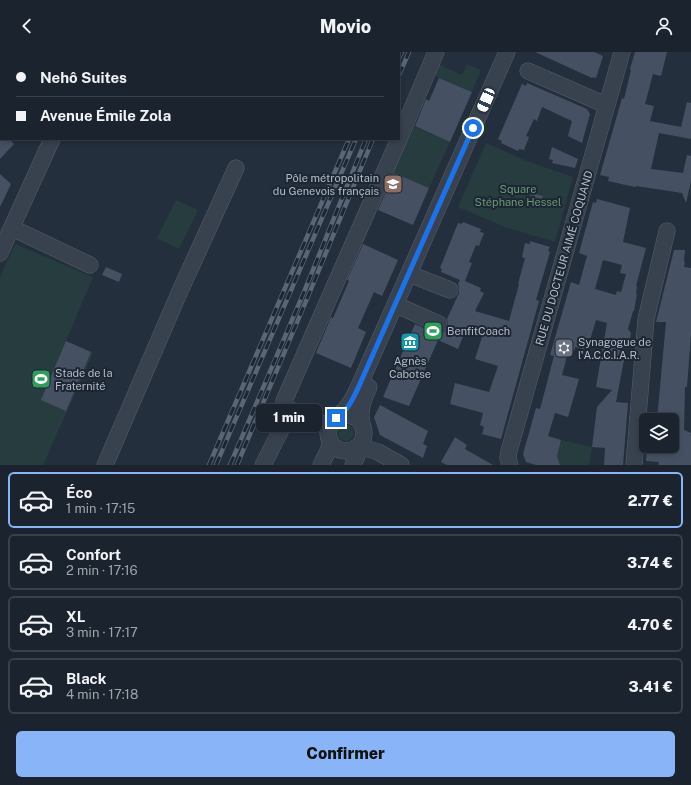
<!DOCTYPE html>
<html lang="fr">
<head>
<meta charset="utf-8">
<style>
	body { margin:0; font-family:"Public Sans",sans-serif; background:#242b36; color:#f1f3f6; height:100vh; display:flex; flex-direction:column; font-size:15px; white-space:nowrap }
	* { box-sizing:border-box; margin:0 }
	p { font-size:13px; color:#a0a4aa }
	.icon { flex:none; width:22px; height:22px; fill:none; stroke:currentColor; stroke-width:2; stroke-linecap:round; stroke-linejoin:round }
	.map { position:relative; height:413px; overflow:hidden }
	.panel { display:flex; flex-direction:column; background:#1b232e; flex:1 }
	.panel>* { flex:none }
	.banner { position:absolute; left:0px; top:0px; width:400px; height:88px; box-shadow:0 2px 6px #0003,0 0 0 1px #39404a; display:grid; align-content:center; height:88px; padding:0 16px; background:#1b232e }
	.controls { position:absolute; left:639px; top:361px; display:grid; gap:8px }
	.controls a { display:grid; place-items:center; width:40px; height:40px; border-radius:6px; background:#1b232e; box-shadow:0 2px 6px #0003,0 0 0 1px #39404a; font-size:20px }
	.end { position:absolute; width:18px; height:18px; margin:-9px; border:5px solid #1a73e8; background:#fff; box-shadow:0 0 0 2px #fff }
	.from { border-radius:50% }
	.bubble { position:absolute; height:28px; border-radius:6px; background:#1b232e; box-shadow:0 2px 6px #0003,0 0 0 1px #39404a; font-size:13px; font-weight:800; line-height:28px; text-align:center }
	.car { position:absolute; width:12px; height:24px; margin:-12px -6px; border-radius:5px; box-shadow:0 0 3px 1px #0007; background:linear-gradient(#fff 24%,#345 0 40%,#fff 0 76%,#345 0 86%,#fff 0) }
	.banner b { display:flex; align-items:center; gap:14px; height:38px; font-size:15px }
	.banner b+b { border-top:1px solid #39404a }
	.banner i { width:10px; height:10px; background:#f1f3f6 }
	ul { padding:7px 0 0; list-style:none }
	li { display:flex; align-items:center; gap:12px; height:56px; margin:0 8px 6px; padding:0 8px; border:2px solid #39404a; border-radius:6px }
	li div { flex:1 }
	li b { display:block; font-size:15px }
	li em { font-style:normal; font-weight:800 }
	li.current { border-color:#8ab4f8 }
	li>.icon { width:36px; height:36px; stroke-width:1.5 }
	.action { display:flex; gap:8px; margin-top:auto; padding:8px 16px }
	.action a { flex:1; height:46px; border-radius:6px; background:#8ab4f8; color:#111; font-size:16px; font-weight:800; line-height:46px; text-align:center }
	header { display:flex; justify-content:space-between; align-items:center; height:52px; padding:0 16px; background:#1b232e; font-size:18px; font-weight:800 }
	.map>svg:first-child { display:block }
	.green { fill:#263c3f }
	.building { fill:#455162; fill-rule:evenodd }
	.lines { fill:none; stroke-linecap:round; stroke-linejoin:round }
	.minor-casing { stroke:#565f6c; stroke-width:17 }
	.minor { stroke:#38414e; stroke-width:16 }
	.rail-casing { stroke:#5a6575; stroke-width:4.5 }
	.rail { stroke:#1d2633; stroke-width:3; stroke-dasharray:9; stroke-linecap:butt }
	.route { stroke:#1a73e8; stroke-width:5 }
	.labels { text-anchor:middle; stroke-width:4; stroke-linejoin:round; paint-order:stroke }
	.poi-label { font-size:11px; fill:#b4bcc9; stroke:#1d2633; text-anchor:start }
	.park-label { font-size:11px; fill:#6b9a76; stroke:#1d2633 }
	.street-label { font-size:11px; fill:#b4bcc9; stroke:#1d2633 }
</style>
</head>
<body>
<header><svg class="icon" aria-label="back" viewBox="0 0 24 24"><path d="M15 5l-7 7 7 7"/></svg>Movio<svg class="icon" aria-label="person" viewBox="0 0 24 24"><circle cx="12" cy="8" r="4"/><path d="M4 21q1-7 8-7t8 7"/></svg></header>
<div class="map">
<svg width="691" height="413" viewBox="0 0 691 413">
	<rect width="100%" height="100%" fill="#242f3e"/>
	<!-- green -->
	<g class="green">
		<path d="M436,11L462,23L467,12L481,18L472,40L431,22Z"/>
		<path d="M408,72L450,90L429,136L388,118Z"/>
		<path d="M486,91L527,109L573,125L555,190L505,175L458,155Z"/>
		<path d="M176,148L198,158L179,197L157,186Z"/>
		<path d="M15,192L93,225L66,289L93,301L43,413H0V225Z"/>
		<circle cx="346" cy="381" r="8"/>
		<path d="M561,388L592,395L589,413H560L557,404Z"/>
	</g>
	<!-- building -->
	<g class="building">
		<path d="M535,0H594L603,4L596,26L593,25L592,26Z"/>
		<path d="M635,0H667L661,24L653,22L645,52L654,54L650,69L681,75L687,50L691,51V87L659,81L651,117L683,121L687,103L691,104V129L686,151L682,141L636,134L635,135L608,129L609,125L600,123L622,46L624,47L631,18L630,17Z"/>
		<path d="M439,26L472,40L450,90L415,74L426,47L429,49Z"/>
		<path d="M527,31L587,57L590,62L582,91L568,84L572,69L542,55L537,69L534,67L526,84L529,85L524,98L519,97L518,99L501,91L502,89L498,87L522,32L526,34Z"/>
		<path d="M0,87H9L14,92L0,107Z"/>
		<path d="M552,95L578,107L575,116L552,111L553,108L549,107Z"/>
		<path d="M394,121L429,136L413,173L378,158Z"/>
		<path d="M0,122L11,132L0,155Z"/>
		<path d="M532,141L543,144L540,155L529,152Z"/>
		<path d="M597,147L630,156L623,190L646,196L636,234H637L636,242H637L634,259H633L628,277L631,281L630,288L625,292L622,307L624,308L616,350L628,351L623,413H604L605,396L592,395L597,355L612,338L596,335L607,271L596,268L587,298L575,295V298L569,296L562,323L579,327L568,365L555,361L548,384L561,388L557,404L560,413H536L526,410L523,402L536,356L540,357L554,304L550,303L571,230L579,233L587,204L579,201L593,150L596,151ZM603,208L622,213L620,221L626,222L621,240L617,239L616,243L595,237Z"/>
		<path d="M463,170L481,177L480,180L484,181L479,194L476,193L469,210L472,211L465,229L481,236L480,239L484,241L475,259L509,269L519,232H518L525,206L522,205L525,191L530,192V189L550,195L548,199L550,200L536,248L539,249L501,387L482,382L484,375L480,373L483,361L450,352L455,331L489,340L498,314L475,307L482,285L466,278L458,297L438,288L409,354L383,345L415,272L435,281H440L444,280L447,276L448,271L447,267L459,241V236L458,232L460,228L441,220L442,217L440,216L458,171L462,172Z"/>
		<path d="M363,192L398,208L382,244L374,240L358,276L366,280L351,316L316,301L331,265L333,266L349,229L347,228Z"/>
		<path d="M674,198H685L684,209L685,210L684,215L691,216V281L687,335H685L684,378L691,381V413H658L659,410L646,409L647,394H672V368H657L666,270H656Z"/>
		<path d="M106,215L122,222L119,230L102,223Z"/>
		<path d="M66,289L91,300L66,359L41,348Z"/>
		<path d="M380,353L428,379L423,392L427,394L423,406L380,383L374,365Z"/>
		<path d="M455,385L467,393L465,397L493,413H447L441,410Z"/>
	</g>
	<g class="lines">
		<!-- minor casing -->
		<g class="minor-casing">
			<g id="minor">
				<path d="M121,0L123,1"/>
				<path d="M92,1V0"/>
				<path d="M528,19L606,53"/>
				<path d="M399,87L436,0"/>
				<path d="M12,176L90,213"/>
				<path d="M0,201L52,87"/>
				<path d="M417,225L450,238"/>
				<path d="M403,256L439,272"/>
				<circle cx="346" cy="381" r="18"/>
				<path d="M336,366C348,357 353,347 359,334L507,0"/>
				<path d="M362,372C359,358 363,348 369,335"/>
				<path d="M330,375L286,356L284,353V349L399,87"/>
				<path d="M359,394L378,400L401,413"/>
				<path d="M105,413L180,239L236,116"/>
				<path d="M263,413L291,358"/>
				<path d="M321,413L329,397L330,388"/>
				<path d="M353,413L357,404L356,396"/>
				<path d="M510,413L508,406L509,399L622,0"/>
				<path d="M634,413L646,267L667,179"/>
			</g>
		</g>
		<!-- minor -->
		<use href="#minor" class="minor"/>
		<!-- rail casing -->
		<g class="rail-casing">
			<g id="rail">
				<path d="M382,1V0"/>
				<path d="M393,1L394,0"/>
				<path d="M399,6L402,0"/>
				<path d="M399,23L409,0"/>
				<path d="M209,413L349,87"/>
				<path d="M216,413L356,87"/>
				<path d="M230,413L304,240L366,87"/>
				<path d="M237,413L309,242L373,87"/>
			</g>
		</g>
		<!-- rail -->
		<use href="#rail" class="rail"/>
	</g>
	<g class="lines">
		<!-- route -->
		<path class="route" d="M336,366C348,358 353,347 359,334L473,76"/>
	</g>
	<!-- icons -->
	<defs>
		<g id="university-square" transform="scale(1)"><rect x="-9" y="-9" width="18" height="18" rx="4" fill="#8d6e63" stroke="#1d2633"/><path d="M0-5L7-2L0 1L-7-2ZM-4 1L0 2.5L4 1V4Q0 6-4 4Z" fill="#fff"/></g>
		<g id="stadium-square" transform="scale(1)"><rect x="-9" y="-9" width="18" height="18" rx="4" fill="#2e9e5b" stroke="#1d2633"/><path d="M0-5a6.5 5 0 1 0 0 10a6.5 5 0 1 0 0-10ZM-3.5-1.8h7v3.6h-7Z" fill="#fff"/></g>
		<g id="museum-square" transform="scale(1)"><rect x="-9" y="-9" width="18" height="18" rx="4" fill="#0f9aa8" stroke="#1d2633"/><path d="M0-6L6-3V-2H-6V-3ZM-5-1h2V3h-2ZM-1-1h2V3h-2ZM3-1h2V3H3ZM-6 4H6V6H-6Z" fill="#fff"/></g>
		<g id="synagogue-square" transform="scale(1)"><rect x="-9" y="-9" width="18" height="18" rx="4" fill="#6b7280" stroke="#1d2633"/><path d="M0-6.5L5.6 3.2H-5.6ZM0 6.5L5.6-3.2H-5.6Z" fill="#fff"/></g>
	</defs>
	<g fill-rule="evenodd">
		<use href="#university-square" x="393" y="132"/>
		<use href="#stadium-square" x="433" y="279"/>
		<use href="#museum-square" x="410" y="290"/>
		<use href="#synagogue-square" x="564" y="296"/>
		<use href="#stadium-square" x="41" y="327"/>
	</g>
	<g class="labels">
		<!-- poi labels -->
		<g class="poi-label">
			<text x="379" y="130" text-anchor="end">Pôle métropolitain<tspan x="379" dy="13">du Genevois français</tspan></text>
			<text x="447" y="283">BenfitCoach</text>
			<text x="578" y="294">Synagogue de<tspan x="578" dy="13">l'A.C.C.I.A.R.</tspan></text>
			<text x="410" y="313" text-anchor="middle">Agnès<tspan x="410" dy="13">Cabotse</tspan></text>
			<text x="55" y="325">Stade de la<tspan x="55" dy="13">Fraternité</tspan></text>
		</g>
		<!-- park labels -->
		<g class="park-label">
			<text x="518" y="141">Square<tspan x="518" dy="13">Stéphane Hessel</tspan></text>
		</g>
		<!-- street labels -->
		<g class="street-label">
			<text transform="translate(564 206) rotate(-74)" y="4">RUE DU DOCTEUR AIMÉ COQUAND</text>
		</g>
	</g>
</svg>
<div class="controls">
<a><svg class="icon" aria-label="layers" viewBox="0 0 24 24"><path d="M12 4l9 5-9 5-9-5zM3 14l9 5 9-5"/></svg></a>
</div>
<i class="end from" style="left:473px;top:76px"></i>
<i class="end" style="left:336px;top:366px"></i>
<div class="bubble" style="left:256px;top:352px;width:66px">1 min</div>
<i class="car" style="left:486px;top:48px;rotate:204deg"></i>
<div class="banner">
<b><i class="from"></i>Nehô Suites</b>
<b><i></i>Avenue Émile Zola</b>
</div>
</div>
<section class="panel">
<ul>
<li class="current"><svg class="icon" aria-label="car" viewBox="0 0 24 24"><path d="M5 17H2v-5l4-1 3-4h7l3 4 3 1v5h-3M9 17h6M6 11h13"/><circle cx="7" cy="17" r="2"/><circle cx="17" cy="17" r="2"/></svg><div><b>Éco</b><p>1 min · 17:15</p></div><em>2.77 €</em></li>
<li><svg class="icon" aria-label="car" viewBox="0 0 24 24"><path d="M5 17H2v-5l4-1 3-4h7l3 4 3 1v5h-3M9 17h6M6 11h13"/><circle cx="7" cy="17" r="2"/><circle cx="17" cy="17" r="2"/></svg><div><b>Confort</b><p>2 min · 17:16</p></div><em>3.74 €</em></li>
<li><svg class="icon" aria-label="car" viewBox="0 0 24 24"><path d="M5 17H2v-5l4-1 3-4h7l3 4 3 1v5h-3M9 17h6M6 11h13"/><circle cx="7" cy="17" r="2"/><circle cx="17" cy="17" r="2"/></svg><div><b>XL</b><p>3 min · 17:17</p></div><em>4.70 €</em></li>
<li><svg class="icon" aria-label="car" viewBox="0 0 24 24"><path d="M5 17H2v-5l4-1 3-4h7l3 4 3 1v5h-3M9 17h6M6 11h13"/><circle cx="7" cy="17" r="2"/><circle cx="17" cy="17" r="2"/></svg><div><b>Black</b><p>4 min · 17:18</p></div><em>3.41 €</em></li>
</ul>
<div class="action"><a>Confirmer</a></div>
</section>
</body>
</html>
